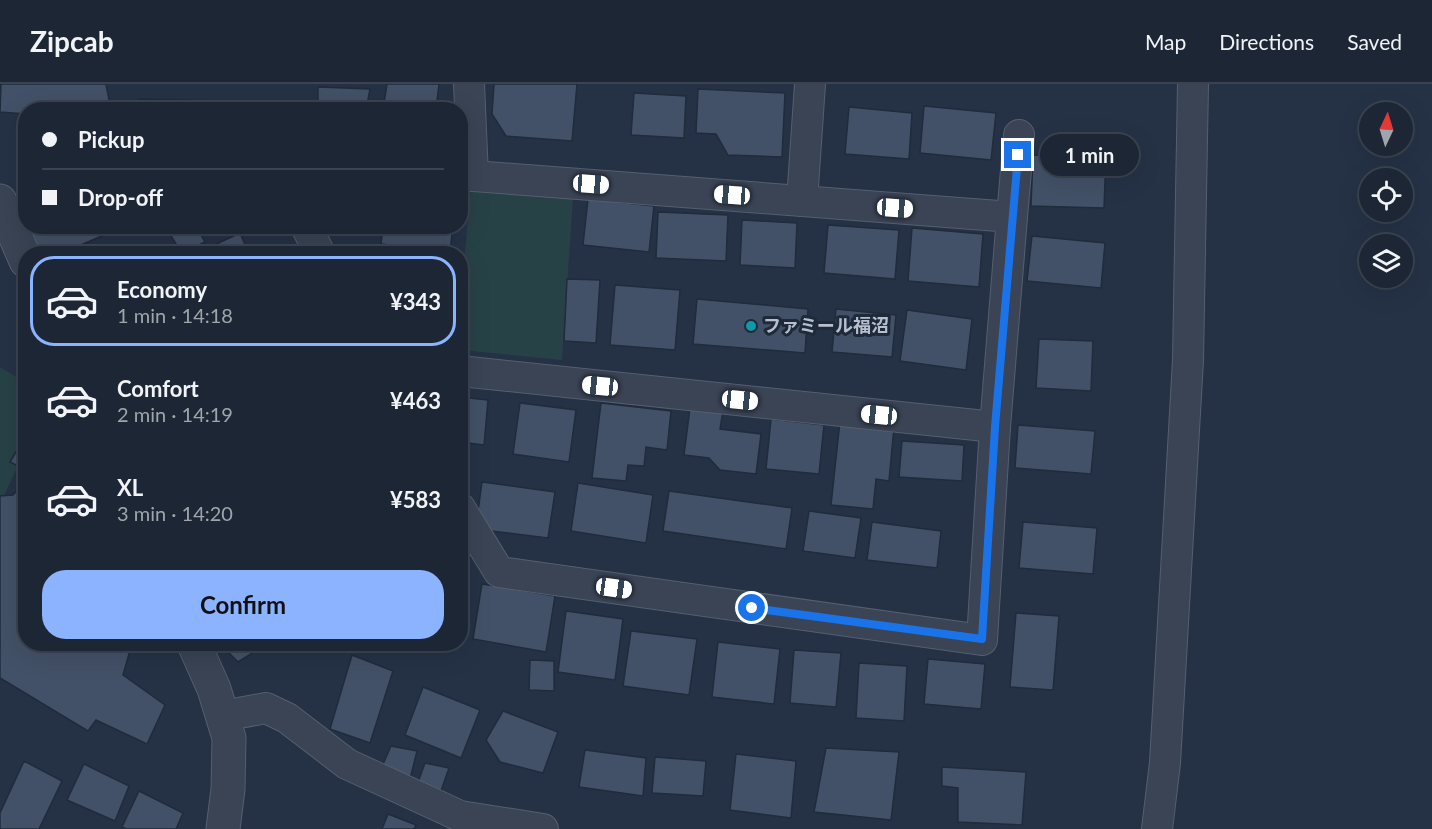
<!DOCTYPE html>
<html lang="en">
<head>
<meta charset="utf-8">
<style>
	body { margin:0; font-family:Lato,"Noto Sans JP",sans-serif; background:#293240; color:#f1f3f6; height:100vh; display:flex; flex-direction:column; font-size:22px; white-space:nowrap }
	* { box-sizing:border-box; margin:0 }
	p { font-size:20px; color:#a0a5ac }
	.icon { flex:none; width:33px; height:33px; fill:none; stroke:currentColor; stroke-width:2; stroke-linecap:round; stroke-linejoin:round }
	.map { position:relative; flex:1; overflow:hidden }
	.details { position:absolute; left:18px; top:162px; width:450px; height:405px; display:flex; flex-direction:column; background:#1c2634; border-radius:24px; box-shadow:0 6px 24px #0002,0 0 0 2px #3a434f }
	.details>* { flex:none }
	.guide { position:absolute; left:18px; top:18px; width:450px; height:132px; border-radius:24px; box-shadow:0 6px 24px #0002,0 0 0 2px #3a434f; display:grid; align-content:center; height:132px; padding:0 24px; background:#1c2634 }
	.needle { width:39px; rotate:4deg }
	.fabs { position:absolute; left:1359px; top:18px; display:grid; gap:12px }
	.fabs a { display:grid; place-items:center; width:54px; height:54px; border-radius:50%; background:#1c2634; box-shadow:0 6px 24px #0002,0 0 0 2px #3a434f; font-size:30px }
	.end { position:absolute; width:27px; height:27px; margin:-14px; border:8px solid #1a73e8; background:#fff; box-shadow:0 0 0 3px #fff }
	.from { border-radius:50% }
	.bubble { position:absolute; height:42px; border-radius:21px; background:#1c2634; box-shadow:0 6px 24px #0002,0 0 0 2px #3a434f; font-size:20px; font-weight:700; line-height:42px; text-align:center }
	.car { position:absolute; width:18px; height:36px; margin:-18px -9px; border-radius:8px; box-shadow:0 0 4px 2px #0007; background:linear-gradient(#fff 24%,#345 0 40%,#fff 0 76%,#345 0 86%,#fff 0) }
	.guide b { display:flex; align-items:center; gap:21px; height:57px; font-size:22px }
	.guide b+b { border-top:2px solid #3a434f }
	.guide i { width:15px; height:15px; background:#f1f3f6 }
	ul { padding:10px 0 0; list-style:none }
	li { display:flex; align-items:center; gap:18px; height:90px; margin:0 12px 9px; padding:0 12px; border:3px solid transparent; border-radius:24px }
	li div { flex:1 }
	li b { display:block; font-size:22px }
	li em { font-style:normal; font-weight:700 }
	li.selected { border-color:#8cb3ff }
	li>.icon { width:54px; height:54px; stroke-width:1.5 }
	.cta { display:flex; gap:12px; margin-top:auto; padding:12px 24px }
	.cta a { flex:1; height:69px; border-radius:24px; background:#8cb3ff; color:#111; font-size:24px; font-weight:700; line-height:69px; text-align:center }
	header { display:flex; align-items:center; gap:36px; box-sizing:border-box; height:84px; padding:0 30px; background:#1c2634; border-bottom:2px solid #3a434f }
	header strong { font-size:28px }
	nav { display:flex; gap:33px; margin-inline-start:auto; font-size:21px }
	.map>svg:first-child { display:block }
	.green { fill:#274247 }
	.building { fill:#435168; stroke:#202b3c; stroke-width:1.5 }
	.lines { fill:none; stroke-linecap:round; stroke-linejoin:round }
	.minor-casing { stroke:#555f6f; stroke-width:32 }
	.tertiary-casing { stroke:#555f6f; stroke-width:35 }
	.minor { stroke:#3a4455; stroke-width:30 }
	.tertiary { stroke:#3a4455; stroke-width:33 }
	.route { stroke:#1a73e8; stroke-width:8 }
	.culture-dot { fill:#0f9aa8; stroke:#1e293a; stroke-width:2 }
	.labels { text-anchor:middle; stroke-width:6; stroke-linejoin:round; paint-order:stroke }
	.poi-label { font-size:18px; font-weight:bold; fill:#b7bfce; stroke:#1e293a; text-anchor:start }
</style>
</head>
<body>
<header>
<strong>Zipcab</strong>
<nav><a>Map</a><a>Directions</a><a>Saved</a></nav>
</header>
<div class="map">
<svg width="1432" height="745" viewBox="0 0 1432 745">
	<rect width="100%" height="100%" fill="#253246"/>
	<!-- green -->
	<g class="green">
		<path d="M471,104L573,112L562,276L461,266V209Z"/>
		<path d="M0,283L26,299L25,367L0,420Z"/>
	</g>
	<!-- building -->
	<g class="building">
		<path d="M1,0H106L111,26H26V30L0,28Z"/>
		<path d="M387,0H439L436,26H383Z"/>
		<path d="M494,0H577L572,57L506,52L492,30Z"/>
		<path d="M318,3L370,5L366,26H318Z"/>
		<path d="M698,5L785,9L782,73L728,71L716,50L696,49Z"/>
		<path d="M634,9L686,12L684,54L631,51Z"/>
		<path d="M139,15L217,17L216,26H139Z"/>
		<path d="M230,21L309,23V26H230Z"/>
		<path d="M924,22L996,29L991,76L920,69Z"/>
		<path d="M849,23L912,29L909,75L845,70Z"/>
		<path d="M1033,71L1106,73L1104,124L1031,122Z"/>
		<path d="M588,115L654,122L649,168L583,161Z"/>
		<path d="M658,128L728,131L726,177L656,174Z"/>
		<path d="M742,136L797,139L795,184L740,181Z"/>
		<path d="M828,141L899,146L895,195L824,189Z"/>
		<path d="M26,142H109L111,148L60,170H37Z"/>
		<path d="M172,142H196L205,158L182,170L167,145Z"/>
		<path d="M383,142H453L450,168L381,160Z"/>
		<path d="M912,144L983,150L979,203L908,197Z"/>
		<path d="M240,149L249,170H195Z"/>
		<path d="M1032,152L1105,159L1101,204L1027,197Z"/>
		<path d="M567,195L600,196L596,259L564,257Z"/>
		<path d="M615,201L680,206L675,266L610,261Z"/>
		<path d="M697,215L808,225L805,269L693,260Z"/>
		<path d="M836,225L896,231L892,273L832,268Z"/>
		<path d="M907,226L972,235L966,286L900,277Z"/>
		<path d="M1039,255L1093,257L1091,307L1036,304Z"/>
		<path d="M460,313L488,316L484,361L460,358Z"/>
		<path d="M691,316L724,321L720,345L761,350L756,390L720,386L709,374L684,371Z"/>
		<path d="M520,319L576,326L569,378L513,370Z"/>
		<path d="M601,319L671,327L667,366L646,363L644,382L628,381L626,397L592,394Z"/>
		<path d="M771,335L824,341L819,390L766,385Z"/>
		<path d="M840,337L894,343L889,397L876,395L873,425L831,421Z"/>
		<path d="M1018,341L1095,347L1091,390L1015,384Z"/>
		<path d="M25,353H26V386L10,378Z"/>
		<path d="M902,357L964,361L962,397L899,393Z"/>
		<path d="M26,397V560H125L131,563L123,591L165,621L147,660L96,636L88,647L0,594V412L13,411Z"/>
		<path d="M482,398L555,408L548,454L483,446L477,434Z"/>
		<path d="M578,399L653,411L646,459L571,447Z"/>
		<path d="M669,407L792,424L786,465L663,447Z"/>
		<path d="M809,427L861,434L855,474L803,467Z"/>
		<path d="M872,438L941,447L937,484L867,476Z"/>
		<path d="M1023,438L1097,444L1093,490L1019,484Z"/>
		<path d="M482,500L555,512L546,568L473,555Z"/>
		<path d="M566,527L623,535L615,596L558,588Z"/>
		<path d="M1016,529L1059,532L1053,606L1010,603Z"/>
		<path d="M631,547L697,555L689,611L623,602Z"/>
		<path d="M718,558L780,565L774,620L712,613Z"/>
		<path d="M220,560H267L238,578Z"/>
		<path d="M794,566L841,569L836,623L790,619Z"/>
		<path d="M352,571L393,587L370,659L330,645Z"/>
		<path d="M928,575L985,580L981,625L924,620Z"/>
		<path d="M530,576L554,577V607L529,606Z"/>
		<path d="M859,579L907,582L904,637L856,634Z"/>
		<path d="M423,603L480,626L461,674L405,651Z"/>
		<path d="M503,627L558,648L543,689L500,678L486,656Z"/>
		<path d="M391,662L417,667L409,699L380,687Z"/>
		<path d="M826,664L899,668L891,736L814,728Z"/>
		<path d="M585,666L646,674L643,712L579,703Z"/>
		<path d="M736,670L796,677L791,734L730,726Z"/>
		<path d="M655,673L706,677L703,712L652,709Z"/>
		<path d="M24,677L62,697L39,745H0V729Z"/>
		<path d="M425,679L449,684L441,707L417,701Z"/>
		<path d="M84,680L129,702L115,737L67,716Z"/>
		<path d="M942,683L1026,688L1022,741L958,738V704L942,702Z"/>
		<path d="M139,707L183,729L176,745H127L122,743Z"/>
		<path d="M388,730L416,741L414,745H382Z"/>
	</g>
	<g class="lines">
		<!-- minor casing -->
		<g class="minor-casing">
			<g id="minor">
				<path d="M469,0L473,92"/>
				<path d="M460,91L1012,133L995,343L982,556L499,488L460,424"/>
				<path d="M802,117L810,0"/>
				<path d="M1012,133L1019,51"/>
				<path d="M306,142L320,170"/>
				<path d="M460,287L995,343"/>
				<path d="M223,632L266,624L287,634L347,680L460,732L543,745"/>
				<path d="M1157,745L1165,679L1188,276L1193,0"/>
			</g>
		</g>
		<!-- tertiary casing -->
		<g class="tertiary-casing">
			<g id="tertiary">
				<path d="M0,117L26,177"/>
				<path d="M194,560L214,605L229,654L228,705L223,745"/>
			</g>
		</g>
		<!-- minor -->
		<use href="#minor" class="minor"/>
		<!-- tertiary -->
		<use href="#tertiary" class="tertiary"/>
	</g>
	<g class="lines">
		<!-- route -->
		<path class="route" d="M752,524L982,555L995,343L1018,71"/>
	</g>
	<!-- markers -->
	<circle class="culture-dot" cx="751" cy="242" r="6"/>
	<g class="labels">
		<!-- poi labels -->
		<g class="poi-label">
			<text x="763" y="248">ファミール福沼</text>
		</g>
	</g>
</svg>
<div class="fabs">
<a><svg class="needle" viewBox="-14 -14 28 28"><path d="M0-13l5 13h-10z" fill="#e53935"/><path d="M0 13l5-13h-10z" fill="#a0a5ac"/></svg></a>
<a><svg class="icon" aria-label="locate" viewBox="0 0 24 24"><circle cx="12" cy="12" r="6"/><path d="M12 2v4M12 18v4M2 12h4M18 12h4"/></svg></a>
<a><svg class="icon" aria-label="layers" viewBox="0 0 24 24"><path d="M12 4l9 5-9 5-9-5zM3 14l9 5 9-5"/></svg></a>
</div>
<i class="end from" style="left:752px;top:524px"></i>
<i class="end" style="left:1018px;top:71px"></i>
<div class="bubble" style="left:1040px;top:50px;width:99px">1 min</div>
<i class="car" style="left:591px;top:100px;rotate:94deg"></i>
<i class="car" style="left:732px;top:111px;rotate:274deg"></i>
<i class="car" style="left:895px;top:124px;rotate:94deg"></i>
<i class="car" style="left:600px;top:302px;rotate:276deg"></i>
<i class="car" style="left:740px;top:316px;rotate:96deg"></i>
<i class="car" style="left:879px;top:331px;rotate:276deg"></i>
<i class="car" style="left:614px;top:504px;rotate:98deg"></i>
<div class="guide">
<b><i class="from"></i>Pickup</b>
<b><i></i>Drop-off</b>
</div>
<section class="details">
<ul>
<li class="selected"><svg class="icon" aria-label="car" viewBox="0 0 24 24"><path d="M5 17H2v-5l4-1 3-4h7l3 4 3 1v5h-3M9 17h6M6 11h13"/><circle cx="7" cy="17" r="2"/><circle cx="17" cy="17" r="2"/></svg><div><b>Economy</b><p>1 min · 14:18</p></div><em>¥343</em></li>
<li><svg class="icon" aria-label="car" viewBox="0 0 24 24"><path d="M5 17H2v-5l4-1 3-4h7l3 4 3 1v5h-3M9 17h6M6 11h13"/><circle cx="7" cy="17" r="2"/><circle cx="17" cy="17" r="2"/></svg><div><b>Comfort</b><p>2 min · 14:19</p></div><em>¥463</em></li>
<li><svg class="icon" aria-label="car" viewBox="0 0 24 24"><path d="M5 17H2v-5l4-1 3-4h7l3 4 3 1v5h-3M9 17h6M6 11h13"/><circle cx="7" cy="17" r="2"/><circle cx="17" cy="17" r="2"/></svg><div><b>XL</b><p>3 min · 14:20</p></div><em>¥583</em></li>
</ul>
<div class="cta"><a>Confirm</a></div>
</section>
</div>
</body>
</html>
